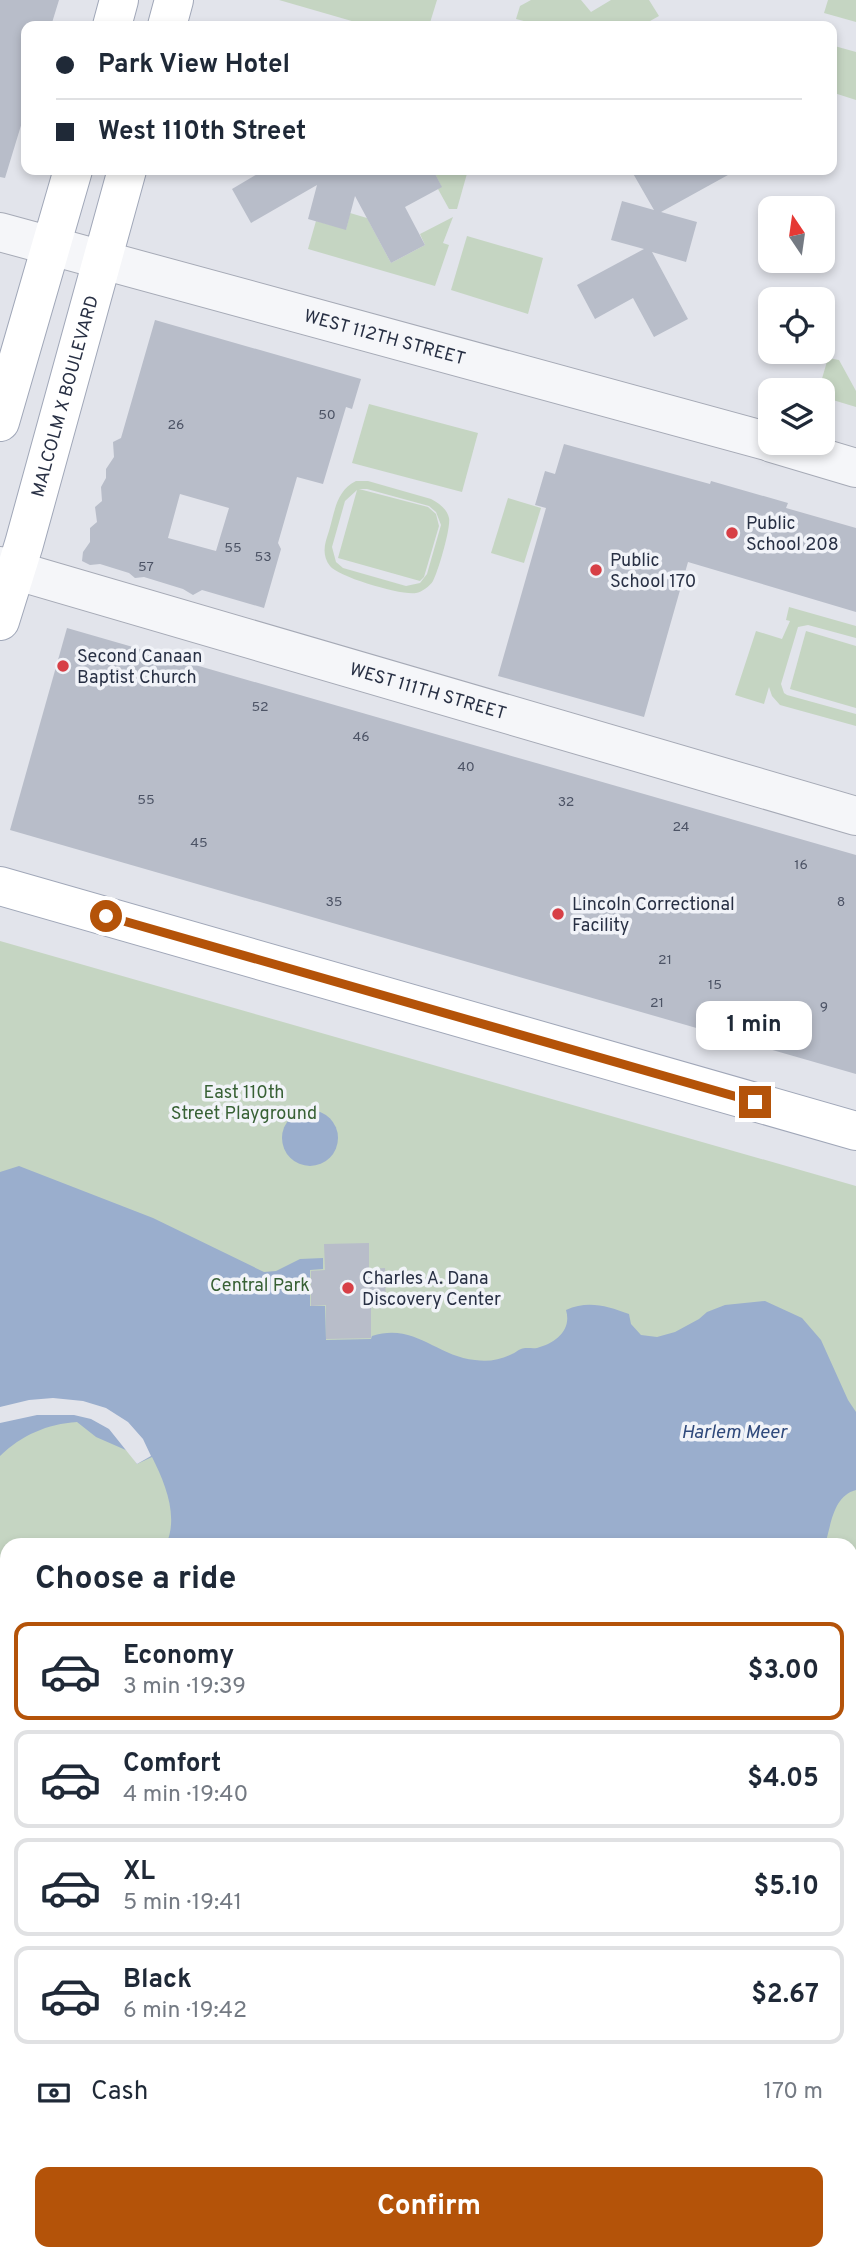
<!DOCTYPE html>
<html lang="en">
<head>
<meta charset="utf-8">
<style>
	body { margin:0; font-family:Overpass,sans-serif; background:#f6f6f7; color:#1f2937; height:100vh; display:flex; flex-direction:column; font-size:26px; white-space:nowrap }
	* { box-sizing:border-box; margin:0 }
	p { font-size:23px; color:#747a83 }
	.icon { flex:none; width:38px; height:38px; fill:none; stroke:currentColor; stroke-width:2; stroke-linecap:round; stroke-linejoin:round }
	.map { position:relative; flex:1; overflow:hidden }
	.panel { position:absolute; left:0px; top:1538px; width:858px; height:723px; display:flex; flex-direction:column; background:#fff; border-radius:21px 21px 0 0; box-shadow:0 4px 10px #0003 }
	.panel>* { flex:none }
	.banner { position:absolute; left:21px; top:21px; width:816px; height:154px; border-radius:14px; box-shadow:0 4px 10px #0003; display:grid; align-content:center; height:154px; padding:0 35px; background:#fff }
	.needle { width:46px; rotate:347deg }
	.controls { position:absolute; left:758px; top:196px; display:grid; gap:14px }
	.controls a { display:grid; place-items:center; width:77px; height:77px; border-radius:14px; background:#fff; box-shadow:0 4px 10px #0003; font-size:35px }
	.end { position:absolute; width:32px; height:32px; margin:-16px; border:9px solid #b45309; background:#fff; box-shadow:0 0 0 4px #fff }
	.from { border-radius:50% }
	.bubble { position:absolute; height:49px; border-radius:14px; background:#fff; box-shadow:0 4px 10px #0003; font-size:23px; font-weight:700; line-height:49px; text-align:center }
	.banner b { display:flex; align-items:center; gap:24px; height:66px; font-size:26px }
	.banner b+b { border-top:2px solid #e0e1e3 }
	.banner i { width:18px; height:18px; background:#1f2937 }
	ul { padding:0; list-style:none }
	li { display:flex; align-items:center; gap:21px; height:98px; margin:0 14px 10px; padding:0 21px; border:4px solid #e0e1e3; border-radius:14px }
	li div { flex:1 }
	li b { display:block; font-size:26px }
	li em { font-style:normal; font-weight:700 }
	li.current { border-color:#b45309 }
	li>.icon { width:63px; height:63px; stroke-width:1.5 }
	h2 { padding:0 35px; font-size:32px; line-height:84px }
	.pay { display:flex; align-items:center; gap:18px; height:77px; padding:0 35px; font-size:26px }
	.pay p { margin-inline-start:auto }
	.cta { display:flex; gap:14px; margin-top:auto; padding:14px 35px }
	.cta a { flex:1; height:80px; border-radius:14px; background:#b45309; color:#fff; font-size:28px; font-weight:700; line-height:80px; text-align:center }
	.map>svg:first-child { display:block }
	.green { fill:#c5d5c2; fill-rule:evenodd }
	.water { fill:#9aaecd }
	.pier { fill:#e2e4eb }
	.building { fill:#b8bdc9; fill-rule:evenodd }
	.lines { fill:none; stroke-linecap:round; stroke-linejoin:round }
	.minor-casing { stroke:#a6aab6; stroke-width:40 }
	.major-casing { stroke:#a0a7b8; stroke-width:40 }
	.minor { stroke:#f5f6f9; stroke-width:38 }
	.major { stroke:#fff; stroke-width:38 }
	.route { stroke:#b45309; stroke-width:9 }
	.poi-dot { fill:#d73f46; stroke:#f1f3f8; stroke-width:2.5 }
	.labels { text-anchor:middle; stroke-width:7; stroke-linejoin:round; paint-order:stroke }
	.number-label { font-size:14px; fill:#4c5365 }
	.street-label { font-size:18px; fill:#283044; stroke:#f1f3f8 }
	.poi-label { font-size:18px; fill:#283044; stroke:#f1f3f8; text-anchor:start }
	.park-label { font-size:18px; fill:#386135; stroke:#f1f3f8 }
	.water-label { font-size:19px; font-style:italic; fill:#2f497b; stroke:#f1f3f8 }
</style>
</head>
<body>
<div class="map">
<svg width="856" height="2260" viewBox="0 0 856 2260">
	<rect width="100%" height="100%" fill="#e2e4eb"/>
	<!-- green -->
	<g class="green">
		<path d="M279,0H437L429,26H369Z"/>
		<path d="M531,0H581L591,12L611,0H649L659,16L641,26H543L516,19L520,6Z"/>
		<path d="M828,0H856V22L824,13Z"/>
		<path d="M831,45L856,52V100L831,92Z"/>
		<path d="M433,170H468L457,209H449L438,189L441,186Z"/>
		<path d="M350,213L367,218L391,263L425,245L420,234L453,217L443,243L449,245L435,286L308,249L316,221L346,229Z"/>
		<path d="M467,236L543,258L528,314L451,290Z"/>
		<path d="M828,358L839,360L856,391V407L823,397L822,390H814L817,381L821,382Z"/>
		<path d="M369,404L478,433L462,492L352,463Z"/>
		<path d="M356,481H368L431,499C439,503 447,509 449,518C451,528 438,572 433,581C430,586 422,592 416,593C403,596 338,577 330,566C321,554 325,543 329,531C335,511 336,491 356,481ZM359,489H367L429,506L436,512L441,525L427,574L420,583L406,586L343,568L336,562L332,547L345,501L357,490L338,558L420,581L424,577L439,526L436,514L428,507Z"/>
		<path d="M508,498L541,508L524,563L491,553Z"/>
		<path d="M789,607L856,626V638L808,625L798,627L781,684L784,693L787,695L856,714V726L780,705L772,696L769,687L764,704L735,695L756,631L782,639L790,621L786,620Z"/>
		<path d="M806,631L856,646V708L790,689Z"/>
		<path d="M0,941L856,1186V1887L851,1907L850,1545H7V2254H752L750,2260H0Z"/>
	</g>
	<!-- water -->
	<g class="water">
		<circle cx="310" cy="1138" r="28"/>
		<path d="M19,1166L153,1218L264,1272L276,1271L300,1259L323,1258V1269L310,1270V1306H325L326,1340L371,1339L372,1336C414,1322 436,1356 475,1360C488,1362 500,1360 512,1354C515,1353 518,1350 521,1349C526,1347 532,1349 537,1348C556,1343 572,1330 566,1310C588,1300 607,1306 629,1314L631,1324L641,1335L657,1337L675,1332L699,1319L707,1312L725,1305L765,1301L802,1318L821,1340L848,1400L856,1412V1490C833,1496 831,1525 825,1545H166C179,1516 165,1483 152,1457L137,1464L128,1451L96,1437L77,1422C47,1424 22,1435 0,1456V1172Z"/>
		<path d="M464,2254H556L555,2260H460Z"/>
	</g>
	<!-- pier -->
	<path class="pier" d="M53,1398L83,1401L106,1408L128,1422L143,1439L151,1456L137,1464L109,1429L91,1419L74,1415H37L0,1423V1407L29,1400Z"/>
	<!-- building -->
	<g class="building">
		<path d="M0,0H59L51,26H26V109L5,178L0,177Z"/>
		<path d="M260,170H433L442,187L405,207L425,245L391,263L355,196L346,230L308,219L317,185L251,223L232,189L259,173Z"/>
		<path d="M631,170H737L661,212L697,222L686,262L652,252L688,319L654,337L633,298L595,319L577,285L644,249L611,240L622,201L654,210Z"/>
		<path d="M155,320L361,379L352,409L346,407L323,484L297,477L278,543L281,549L264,608L202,590L193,595L183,589L144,577L135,578L129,573L100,564L90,565L82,561L83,552L90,542V528L97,522L95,507L102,501L101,487L106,478V469L114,457L113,442L121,438ZM180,494L229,508L216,551L168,538Z"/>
		<path d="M564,444L710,484L711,481L788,503L786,508L856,528V612L688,562L644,717L498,676L546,508L535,505L545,471L555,474Z"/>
		<path d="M67,628L856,855V1074L10,830Z"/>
		<path d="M369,1243V1269L385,1268L386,1305H371V1338L326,1339V1305L311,1306V1271L325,1270L324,1244Z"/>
	</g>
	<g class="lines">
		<!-- minor casing -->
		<g class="minor-casing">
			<g id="minor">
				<path id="s1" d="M0,232L770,442"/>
				<path d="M772,443L856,468"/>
				<path id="s2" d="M0,566L856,816"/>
				<path d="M850,2145L856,2147"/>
			</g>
		</g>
		<!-- major casing -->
		<g class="major-casing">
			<g id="major">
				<path d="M112,26L119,0"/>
				<path d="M167,26L174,0"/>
				<path d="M0,422L73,170"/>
				<path id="s3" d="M0,621L24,544L127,170"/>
				<path d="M0,886L856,1131"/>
				<path d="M850,2106L856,2087"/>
				<path d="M806,2260L808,2254"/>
			</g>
		</g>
		<!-- minor -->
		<use href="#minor" class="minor"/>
		<!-- major -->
		<use href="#major" class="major"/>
	</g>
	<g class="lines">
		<!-- route -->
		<path class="route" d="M106,916L755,1102"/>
	</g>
	<!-- markers -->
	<g class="poi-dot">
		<circle cx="732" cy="533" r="7"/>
		<circle cx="596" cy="570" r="7"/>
		<circle cx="63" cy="666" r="7"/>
		<circle cx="558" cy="914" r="7"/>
		<circle cx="348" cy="1288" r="7"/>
	</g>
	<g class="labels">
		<!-- number labels -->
		<g class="number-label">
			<text x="327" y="419">50</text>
			<text x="176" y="429">26</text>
			<text x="233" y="552">55</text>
			<text x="263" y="561">53</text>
			<text x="146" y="571">57</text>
			<text x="260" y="711">52</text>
			<text x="361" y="741">46</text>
			<text x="466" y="771">40</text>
			<text x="146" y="804">55</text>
			<text x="566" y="806">32</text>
			<text x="681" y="831">24</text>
			<text x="199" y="847">45</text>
			<text x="801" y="869">16</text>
			<text x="334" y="906">35</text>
			<text x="841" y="906">8</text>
			<text x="665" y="964">21</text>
			<text x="715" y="989">15</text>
			<text x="657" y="1007">21</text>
			<text x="824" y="1011">9</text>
		</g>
		<!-- street labels -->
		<g class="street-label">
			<text dy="6" stroke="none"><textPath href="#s1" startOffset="399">WEST 112TH STREET</textPath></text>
			<text dy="6" stroke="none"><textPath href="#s3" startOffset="234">MALCOLM X BOULEVARD</textPath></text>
			<text dy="6" stroke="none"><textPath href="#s2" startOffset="446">WEST 111TH STREET</textPath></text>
		</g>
		<!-- poi labels -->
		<g class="poi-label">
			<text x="746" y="529">Public<tspan x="746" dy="21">School 208</tspan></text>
			<text x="610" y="566">Public<tspan x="610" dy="21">School 170</tspan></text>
			<text x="77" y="662">Second Canaan<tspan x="77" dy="21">Baptist Church</tspan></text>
			<text x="572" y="910">Lincoln Correctional<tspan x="572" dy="21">Facility</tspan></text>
			<text x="362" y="1284">Charles A. Dana<tspan x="362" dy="21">Discovery Center</tspan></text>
		</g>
		<!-- park labels -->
		<g class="park-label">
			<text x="244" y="1098">East 110th<tspan x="244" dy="21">Street Playground</tspan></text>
			<text x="260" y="1291">Central Park</text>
		</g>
		<!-- water labels -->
		<g class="water-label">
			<text x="734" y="1438">Harlem Meer</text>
		</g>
	</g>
</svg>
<div class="controls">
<a><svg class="needle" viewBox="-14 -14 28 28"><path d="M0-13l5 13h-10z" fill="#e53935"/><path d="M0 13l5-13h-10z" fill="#747a83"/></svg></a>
<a><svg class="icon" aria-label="locate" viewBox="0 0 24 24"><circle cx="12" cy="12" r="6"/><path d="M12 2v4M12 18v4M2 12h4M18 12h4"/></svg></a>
<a><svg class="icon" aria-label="layers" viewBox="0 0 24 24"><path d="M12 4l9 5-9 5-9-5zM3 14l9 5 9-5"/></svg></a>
</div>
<i class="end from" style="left:106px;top:916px"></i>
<i class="end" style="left:755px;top:1102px"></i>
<div class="bubble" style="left:696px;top:1001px;width:116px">1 min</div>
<div class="banner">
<b><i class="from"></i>Park View Hotel</b>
<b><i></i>West 110th Street</b>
</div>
<section class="panel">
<h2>Choose a ride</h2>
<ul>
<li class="current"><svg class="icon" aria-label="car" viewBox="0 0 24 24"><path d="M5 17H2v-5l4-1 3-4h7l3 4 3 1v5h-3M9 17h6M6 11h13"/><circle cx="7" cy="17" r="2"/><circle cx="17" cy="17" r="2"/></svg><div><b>Economy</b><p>3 min · 19:39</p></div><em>$3.00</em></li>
<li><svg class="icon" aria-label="car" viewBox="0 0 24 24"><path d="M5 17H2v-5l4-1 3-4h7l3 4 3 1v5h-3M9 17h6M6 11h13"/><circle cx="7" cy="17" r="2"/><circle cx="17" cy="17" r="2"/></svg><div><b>Comfort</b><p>4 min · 19:40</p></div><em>$4.05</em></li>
<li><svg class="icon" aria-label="car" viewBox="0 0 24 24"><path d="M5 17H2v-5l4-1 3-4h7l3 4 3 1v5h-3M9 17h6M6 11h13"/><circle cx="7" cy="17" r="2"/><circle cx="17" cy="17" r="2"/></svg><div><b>XL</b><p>5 min · 19:41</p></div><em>$5.10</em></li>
<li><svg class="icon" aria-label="car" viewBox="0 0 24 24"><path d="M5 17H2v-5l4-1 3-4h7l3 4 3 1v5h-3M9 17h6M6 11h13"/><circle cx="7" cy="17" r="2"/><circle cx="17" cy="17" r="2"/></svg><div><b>Black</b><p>6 min · 19:42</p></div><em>$2.67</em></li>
</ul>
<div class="pay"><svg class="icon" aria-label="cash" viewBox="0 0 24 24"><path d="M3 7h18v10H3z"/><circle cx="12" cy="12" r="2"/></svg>Cash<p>170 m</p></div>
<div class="cta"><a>Confirm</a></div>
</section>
</div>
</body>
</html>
